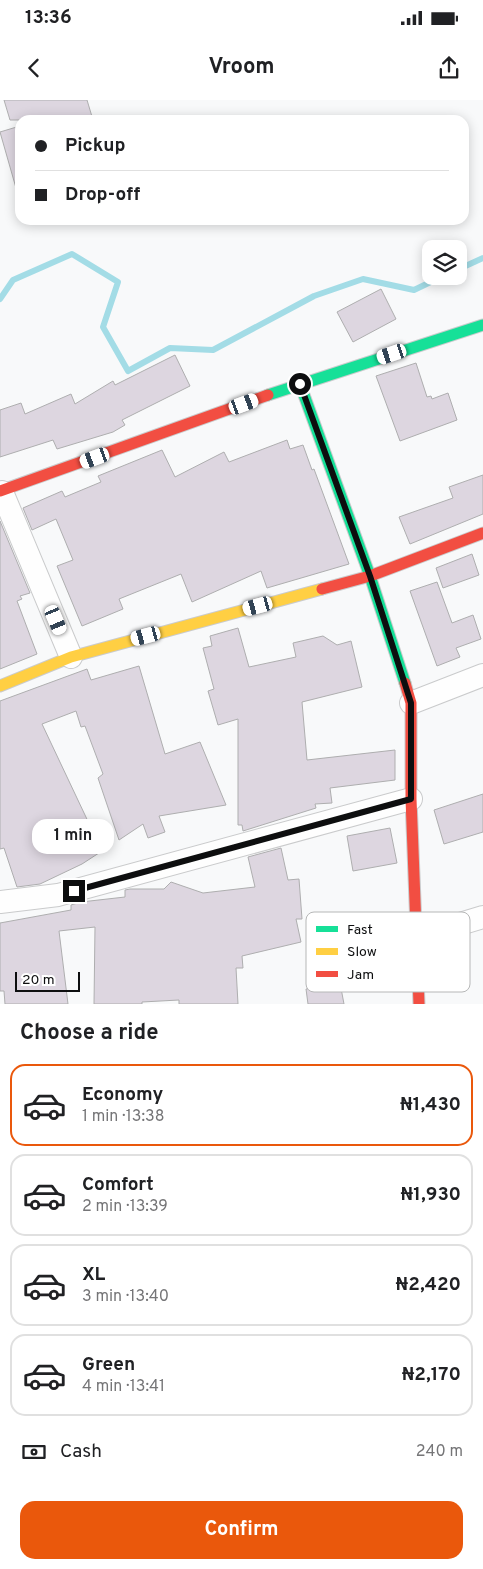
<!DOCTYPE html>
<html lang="en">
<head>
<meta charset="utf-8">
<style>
	body { margin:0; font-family:Overpass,sans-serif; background:#f6f6f6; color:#202124; height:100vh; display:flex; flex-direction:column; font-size:19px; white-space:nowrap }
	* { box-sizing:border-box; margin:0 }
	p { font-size:16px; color:#757577 }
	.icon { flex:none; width:28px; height:28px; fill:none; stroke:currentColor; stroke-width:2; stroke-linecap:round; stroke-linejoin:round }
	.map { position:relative; height:904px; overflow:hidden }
	.side { display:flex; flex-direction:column; background:#fff; flex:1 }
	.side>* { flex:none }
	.top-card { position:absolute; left:15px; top:15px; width:454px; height:110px; border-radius:15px; box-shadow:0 2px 12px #0003; display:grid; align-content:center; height:110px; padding:0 20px; background:#fff }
	.fabs { position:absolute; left:422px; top:140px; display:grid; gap:10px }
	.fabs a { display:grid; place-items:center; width:45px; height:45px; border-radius:10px; background:#fff; box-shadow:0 2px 12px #0003; font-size:25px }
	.scale { position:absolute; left:15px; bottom:12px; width:65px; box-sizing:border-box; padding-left:5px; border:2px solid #0d0e0f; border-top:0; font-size:14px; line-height:18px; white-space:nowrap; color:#0d0e0f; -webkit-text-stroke:4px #fff; paint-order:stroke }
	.end { position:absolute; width:22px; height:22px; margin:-11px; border:6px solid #0d0e0f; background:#fff; box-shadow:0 0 0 2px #fff }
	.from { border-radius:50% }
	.bubble { position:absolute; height:35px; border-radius:15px; background:#fff; box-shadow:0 2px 12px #0003; font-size:16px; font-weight:700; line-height:35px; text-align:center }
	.car { position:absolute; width:15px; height:30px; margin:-15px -8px; border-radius:6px; box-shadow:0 0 4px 1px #0007; background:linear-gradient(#fff 24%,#345 0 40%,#fff 0 76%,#345 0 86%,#fff 0) }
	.top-card b { display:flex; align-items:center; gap:18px; height:48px; font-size:19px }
	.top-card b+b { border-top:1px solid #e0e0e0 }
	.top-card i { width:12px; height:12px; background:#202124 }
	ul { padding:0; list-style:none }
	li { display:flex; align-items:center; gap:15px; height:82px; margin:0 10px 8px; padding:0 10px; border:2px solid #e0e0e0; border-radius:15px }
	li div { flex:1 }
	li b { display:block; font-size:19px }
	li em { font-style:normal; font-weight:700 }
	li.current { border-color:#ea580c }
	li>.icon { width:45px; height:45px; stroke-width:1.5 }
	h2 { padding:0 20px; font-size:22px; line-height:60px }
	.pay { display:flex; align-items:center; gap:12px; height:55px; padding:0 20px; font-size:19px }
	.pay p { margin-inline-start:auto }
	.action { display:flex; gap:10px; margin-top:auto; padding:10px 20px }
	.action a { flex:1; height:58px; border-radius:15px; background:#ea580c; color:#fff; font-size:20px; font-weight:700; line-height:58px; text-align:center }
	.status { display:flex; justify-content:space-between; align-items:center; height:35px; padding:0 25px; background:#fff; direction:ltr }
	.status svg { height:14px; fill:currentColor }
	header { display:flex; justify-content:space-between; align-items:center; height:65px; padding:0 20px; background:#fff; font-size:22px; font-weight:700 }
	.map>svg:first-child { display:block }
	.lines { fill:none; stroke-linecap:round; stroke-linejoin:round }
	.stream { stroke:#a3dce6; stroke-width:6 }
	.building { fill:#ddd6e0; stroke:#aeaeaf }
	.street-casing { stroke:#cacbcc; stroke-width:24 }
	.fast-casing { stroke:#cacbcc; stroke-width:13 }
	.slow-casing { stroke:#cacbcc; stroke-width:13 }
	.jam-casing { stroke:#cacbcc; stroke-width:13 }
	.street { stroke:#fefefe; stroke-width:22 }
	.fast { stroke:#16e098; stroke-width:11 }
	.slow { stroke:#ffcf43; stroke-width:11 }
	.jam { stroke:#f24e42; stroke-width:11 }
	.route { stroke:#0d0e0f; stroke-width:6 }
	.key { fill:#fff; stroke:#b6b7b7; stroke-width:1 }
	.key-label { font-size:14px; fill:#0d0e0f }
</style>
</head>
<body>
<div class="status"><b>13:36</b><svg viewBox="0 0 49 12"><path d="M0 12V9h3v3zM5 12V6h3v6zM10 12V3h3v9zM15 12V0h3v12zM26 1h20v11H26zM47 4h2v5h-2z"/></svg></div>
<header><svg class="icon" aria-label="back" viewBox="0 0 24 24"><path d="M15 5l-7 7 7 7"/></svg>Vroom<svg class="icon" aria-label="share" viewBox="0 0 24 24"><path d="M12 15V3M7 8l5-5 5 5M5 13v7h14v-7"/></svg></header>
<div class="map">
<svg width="483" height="904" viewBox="0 0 483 904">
	<rect width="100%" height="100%" fill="#f8f9fa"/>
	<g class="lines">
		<!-- stream -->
		<g class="stream">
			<path d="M459,169L483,158"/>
			<path d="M0,199L13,180L72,154L118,182L103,227L128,271L170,248L213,250L314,196L363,179L414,190L443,176"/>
		</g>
	</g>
	<!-- building -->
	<g class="building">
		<path d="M4,0H87L93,20H10Z"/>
		<path d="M20,26V87L16,88L0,32Z"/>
		<path d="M381,189L396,219L353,242L337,212Z"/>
		<path d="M175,255L190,286L122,320L125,325L113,332L57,349L53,340L0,357V310L21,303L25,314L71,294L75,304L113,281L115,285Z"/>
		<path d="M416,263L427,297L431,296L432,299L448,293L457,320L400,341L376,276Z"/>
		<path d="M287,340L290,349L303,345L312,370L314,369L349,464L267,488L261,471L192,502L181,474L119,499L123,509L82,526L57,466L73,460L56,419L32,430L23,408L62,391L65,397L101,382L98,376L162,350L175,377L224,352L229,362Z"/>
		<path d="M483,375V414L410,444L399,417L453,398L449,387Z"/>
		<path d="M0,421L30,493L20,496L22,499L17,501L37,554L0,569Z"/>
		<path d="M472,454L479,475L443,488L436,468Z"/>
		<path d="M437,482L452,523L473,515L481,539L456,548L460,557L437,566L410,491Z"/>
		<path d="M238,528L249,567L296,557L293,543L323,536L337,545L351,541L362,587L302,602L307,660L395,650V680L330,688L332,703L315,704L316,708L243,731L242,725H238V619L218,625L208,591L214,589L203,548L212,546L210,536Z"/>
		<path d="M139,566L165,654L200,642L226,705L159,716L165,732L148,738L143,724L119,740L98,678L103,674L85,626L81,627L76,611L42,624L102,751L82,764L40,784L17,787L4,748L0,749V601L87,569L91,580Z"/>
		<path d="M483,694V732L444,744L434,710Z"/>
		<path d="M390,728L397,763L353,771L347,736Z"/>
		<path d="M281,748L288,780L299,779L302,819H296L301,842L242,856L243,868H236L238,904H179V900L142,902V904H94L95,827L59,831L68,904H5L4,891H0V823L71,810V805L81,802L125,797V790L130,789H164L171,782L203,793L255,787L248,757Z"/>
		<path d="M340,883L344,904H308L306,889Z"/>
	</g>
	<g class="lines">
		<!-- street casing -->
		<g class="street-casing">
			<g id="street">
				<path d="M2,392L71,557"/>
				<path d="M411,603L483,575"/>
				<path d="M0,802L58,795L411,699"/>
				<path d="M417,837L483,817"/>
			</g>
		</g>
		<!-- fast casing -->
		<g class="fast-casing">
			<g id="fast">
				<path d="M300,284L370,476L405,583"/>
				<path d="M268,295L483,225"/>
			</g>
		</g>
		<!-- slow casing -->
		<g class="slow-casing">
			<path id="slow" d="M0,586L71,557L322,489"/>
		</g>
		<!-- jam casing -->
		<g class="jam-casing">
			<g id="jam">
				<path d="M0,391L268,295"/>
				<path d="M322,489L370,476L483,433"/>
				<path d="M405,583L411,603V699L419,904"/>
			</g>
		</g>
		<!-- street -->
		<use href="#street" class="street"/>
		<!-- fast -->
		<use href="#fast" class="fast"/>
		<!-- slow -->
		<use href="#slow" class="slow"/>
		<!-- jam -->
		<use href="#jam" class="jam"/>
	</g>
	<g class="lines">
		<!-- route -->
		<path class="route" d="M74,791L411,699V603L370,476L300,284"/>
	</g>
	<!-- legend -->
	<rect x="306" y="812" width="164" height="80" rx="8" class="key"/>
	<rect x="316" y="826" width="22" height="6" fill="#16e098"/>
	<rect x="316" y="848" width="22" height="7" fill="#ffcf43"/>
	<rect x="316" y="871" width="22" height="6" fill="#f24e42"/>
	<g class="key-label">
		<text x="347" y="834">Fast</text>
		<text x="347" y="856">Slow</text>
		<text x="347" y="879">Jam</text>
	</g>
</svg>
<div class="fabs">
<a><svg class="icon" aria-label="layers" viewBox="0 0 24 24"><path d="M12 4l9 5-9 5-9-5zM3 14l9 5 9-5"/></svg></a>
</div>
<div class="scale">20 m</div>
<i class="end from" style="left:300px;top:284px"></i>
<i class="end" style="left:74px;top:791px"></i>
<div class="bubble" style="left:32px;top:719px;width:82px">1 min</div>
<i class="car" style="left:392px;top:254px;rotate:252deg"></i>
<i class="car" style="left:244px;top:304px;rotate:70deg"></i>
<i class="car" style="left:95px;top:358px;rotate:250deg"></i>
<i class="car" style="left:258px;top:506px;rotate:255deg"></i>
<i class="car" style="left:56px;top:520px;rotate:157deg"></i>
<i class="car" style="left:146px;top:536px;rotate:255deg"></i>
<div class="top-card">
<b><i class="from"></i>Pickup</b>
<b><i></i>Drop-off</b>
</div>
</div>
<section class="side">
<h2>Choose a ride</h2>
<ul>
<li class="current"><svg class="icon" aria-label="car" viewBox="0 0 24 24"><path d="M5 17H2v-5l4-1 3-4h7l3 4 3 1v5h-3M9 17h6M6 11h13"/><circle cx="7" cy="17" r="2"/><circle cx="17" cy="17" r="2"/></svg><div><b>Economy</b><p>1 min · 13:38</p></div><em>₦1,430</em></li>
<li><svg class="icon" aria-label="car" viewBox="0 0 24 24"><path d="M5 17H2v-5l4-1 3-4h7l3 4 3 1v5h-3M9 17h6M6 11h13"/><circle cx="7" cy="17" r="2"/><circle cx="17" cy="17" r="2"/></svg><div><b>Comfort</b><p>2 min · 13:39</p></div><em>₦1,930</em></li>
<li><svg class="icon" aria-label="car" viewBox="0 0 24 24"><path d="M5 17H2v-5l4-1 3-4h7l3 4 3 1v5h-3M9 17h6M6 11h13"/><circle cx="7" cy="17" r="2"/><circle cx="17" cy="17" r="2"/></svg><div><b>XL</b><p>3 min · 13:40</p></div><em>₦2,420</em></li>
<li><svg class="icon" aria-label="car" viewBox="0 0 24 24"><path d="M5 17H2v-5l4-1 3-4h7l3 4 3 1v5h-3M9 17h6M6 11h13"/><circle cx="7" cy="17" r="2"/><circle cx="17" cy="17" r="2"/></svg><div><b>Green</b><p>4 min · 13:41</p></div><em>₦2,170</em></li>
</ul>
<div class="pay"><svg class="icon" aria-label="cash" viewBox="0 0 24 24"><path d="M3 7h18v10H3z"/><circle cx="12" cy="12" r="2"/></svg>Cash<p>240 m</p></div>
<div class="action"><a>Confirm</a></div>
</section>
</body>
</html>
